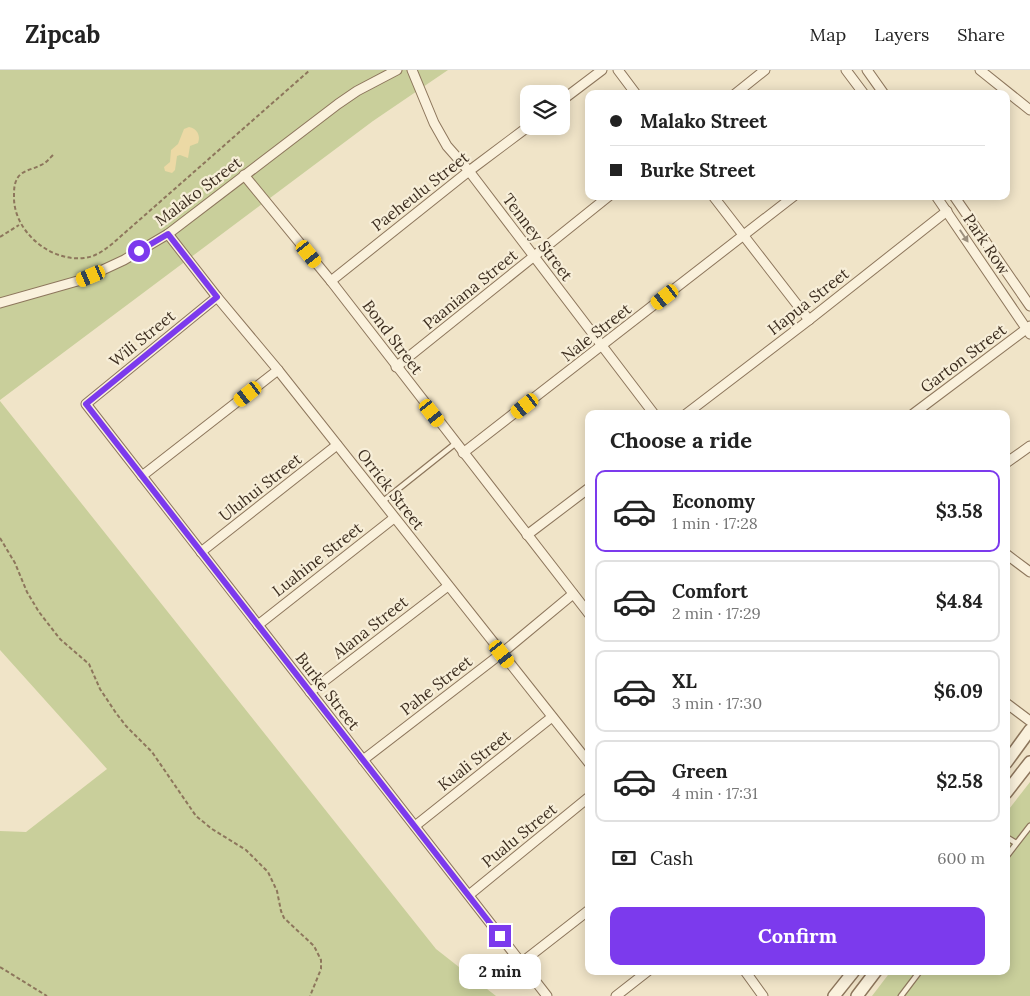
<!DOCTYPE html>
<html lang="en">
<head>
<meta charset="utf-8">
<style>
	body { margin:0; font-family:Lora,serif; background:#f6f6f6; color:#222; height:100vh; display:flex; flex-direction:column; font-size:19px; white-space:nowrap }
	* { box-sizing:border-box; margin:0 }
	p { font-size:16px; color:#767676 }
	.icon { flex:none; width:28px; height:28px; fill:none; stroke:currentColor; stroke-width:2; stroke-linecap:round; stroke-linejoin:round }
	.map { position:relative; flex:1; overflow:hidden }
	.details { position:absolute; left:585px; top:340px; width:425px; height:565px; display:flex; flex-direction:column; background:#fff; border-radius:10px; box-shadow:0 2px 12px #0003 }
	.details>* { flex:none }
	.top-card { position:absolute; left:585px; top:20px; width:425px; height:110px; border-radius:10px; box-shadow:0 2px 12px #0003; display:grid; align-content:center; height:110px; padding:0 25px; background:#fff }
	.fabs { position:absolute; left:520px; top:15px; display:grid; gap:10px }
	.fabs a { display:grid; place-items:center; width:50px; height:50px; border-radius:10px; background:#fff; box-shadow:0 2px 12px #0003; font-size:25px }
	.end { position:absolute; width:22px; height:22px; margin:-11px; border:6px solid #7c3aed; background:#fff; box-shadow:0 0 0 2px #fff }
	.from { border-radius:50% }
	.bubble { position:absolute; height:35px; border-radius:10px; background:#fff; box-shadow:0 2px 12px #0003; font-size:16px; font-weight:700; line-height:35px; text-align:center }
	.car { position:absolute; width:15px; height:30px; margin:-15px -8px; border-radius:6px; box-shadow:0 0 4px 1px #0007; background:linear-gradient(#f5c518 24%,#345 0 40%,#f5c518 0 76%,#345 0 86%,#f5c518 0) }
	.top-card b { display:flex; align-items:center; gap:18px; height:48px; font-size:19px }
	.top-card b+b { border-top:1px solid #e0e0e0 }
	.top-card i { width:12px; height:12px; background:#222 }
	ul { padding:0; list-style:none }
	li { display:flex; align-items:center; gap:15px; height:82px; margin:0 10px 8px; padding:0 15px; border:2px solid #e0e0e0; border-radius:10px }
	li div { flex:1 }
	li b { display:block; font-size:19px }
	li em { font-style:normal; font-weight:700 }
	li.on { border-color:#7c3aed }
	li>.icon { width:45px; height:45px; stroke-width:1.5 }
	h2 { padding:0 25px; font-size:22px; line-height:60px }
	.pay { display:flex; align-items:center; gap:12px; height:55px; padding:0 25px; font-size:19px }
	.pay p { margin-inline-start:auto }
	.action { display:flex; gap:10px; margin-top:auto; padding:10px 25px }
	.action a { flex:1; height:58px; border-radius:10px; background:#7c3aed; color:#fff; font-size:20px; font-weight:700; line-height:58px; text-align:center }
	header { display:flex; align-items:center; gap:30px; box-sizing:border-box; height:70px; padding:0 25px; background:#fff; border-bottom:1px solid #e0e0e0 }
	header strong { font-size:24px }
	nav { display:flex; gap:28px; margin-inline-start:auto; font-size:18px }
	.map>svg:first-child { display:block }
	.green { fill:#c9cf9b }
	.sand { fill:#ecd9a5 }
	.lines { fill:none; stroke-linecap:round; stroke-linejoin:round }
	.service-casing { stroke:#8d765c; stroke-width:7 }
	.minor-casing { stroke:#8d765c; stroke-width:11 }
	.tertiary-casing { stroke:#8d765c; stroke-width:14 }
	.path { stroke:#8d765c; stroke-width:2; stroke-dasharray:4 2.5; stroke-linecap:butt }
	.service { stroke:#faf1dc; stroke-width:4.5 }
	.minor { stroke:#faf1dc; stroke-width:9 }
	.tertiary { stroke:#faf1dc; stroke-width:11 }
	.oneway { fill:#9c907e }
	.route { stroke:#7c3aed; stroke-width:6 }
	.labels { text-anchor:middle; stroke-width:4.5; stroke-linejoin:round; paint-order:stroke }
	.street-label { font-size:16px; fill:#3d2e20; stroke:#f7eed8 }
</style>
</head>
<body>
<header>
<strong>Zipcab</strong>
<nav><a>Map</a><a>Layers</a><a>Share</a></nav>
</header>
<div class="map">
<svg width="1030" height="926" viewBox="0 0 1030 926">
	<rect width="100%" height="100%" fill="#f0e4c8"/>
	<!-- green -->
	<g class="green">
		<path d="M0,0H448L373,51L0,330Z"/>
		<path d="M0,331L436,879L496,926H0V761L26,762L107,699L0,580Z"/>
		<path d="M1030,712V926H872L891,901H1006V743Z"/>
	</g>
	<!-- sand -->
	<path class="sand" d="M189,57C197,58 201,66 198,73L190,76L188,88L180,85L177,86L175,100L172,103L165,101L164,97L170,92L171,80L178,74L184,59Z"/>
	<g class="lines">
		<!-- service casing -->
		<g class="service-casing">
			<g id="service">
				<path d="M382,432L456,373"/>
				<path d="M1006,767L1016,773"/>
				<path d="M1006,787L1030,756"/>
				<path d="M901,926L920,901"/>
			</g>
		</g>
		<!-- minor casing -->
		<g class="minor-casing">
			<g id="minor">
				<path d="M412,0L434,53L447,76L469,101L654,344"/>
				<path d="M618,0L636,24"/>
				<path d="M846,0L864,24"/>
				<path d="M867,0L884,24"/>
				<path d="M980,0L1030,40"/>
				<path d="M735,24L765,0"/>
				<path d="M561,31L602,0"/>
				<path d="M244,105L331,211L589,544"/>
				<path d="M713,126L809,250"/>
				<path d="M936,126L1030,264"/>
				<path d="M954,126L1030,236"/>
				<path d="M168,164L217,227L278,300L589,693"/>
				<path d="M331,211L469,101L529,56"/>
				<path d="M217,227L86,334L547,926"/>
				<path d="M0,233L81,210L124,190L168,164L338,34L357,21L397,0"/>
				<path d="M396,297L609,126"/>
				<path d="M686,344L809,250L947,141"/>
				<path d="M913,344L1030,256"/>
				<path d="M463,383L794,126"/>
				<path d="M1006,393L1030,376"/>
				<path d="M142,406L278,300"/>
				<path d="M527,465L589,418"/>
				<path d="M201,482L337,375"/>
				<path d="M1006,484L1030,502"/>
				<path d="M258,555L394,448"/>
				<path d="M310,622L448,516"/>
				<path d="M1006,633L1030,651"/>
				<path d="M363,690L502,583L573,524"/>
				<path d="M415,756L552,647"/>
				<path d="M469,825L589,727"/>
				<path d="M521,893L589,840"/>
				<path d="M745,901L763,926"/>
				<path d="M616,926L648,901"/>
			</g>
		</g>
		<!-- tertiary casing -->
		<g class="tertiary-casing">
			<g id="tertiary">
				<path d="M1006,693L1030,660"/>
				<path d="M1006,723L1030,692"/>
				<path d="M834,926L854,901"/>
				<path d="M857,926L876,901"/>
			</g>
		</g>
		<!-- path -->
		<g class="path">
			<path d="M53,85C49,89 46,93 41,95C32,100 20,100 16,111C14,116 14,121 14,126C13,161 50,192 84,188C95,187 103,181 112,174L310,0"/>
			<path d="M0,167L19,155"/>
			<path d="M0,468L15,493L27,522L39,542L60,569L89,594L100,619L116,643L126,656L152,682L196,746L212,759L246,780L268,802L277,821L281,841L284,848L314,876L321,890V899L310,926"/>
			<path d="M0,897L47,926"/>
		</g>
		<!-- service -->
		<use href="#service" class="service"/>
		<!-- minor -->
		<use href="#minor" class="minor"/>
		<!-- tertiary -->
		<use href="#tertiary" class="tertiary"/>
	</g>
	<!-- one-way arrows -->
	<defs><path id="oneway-solid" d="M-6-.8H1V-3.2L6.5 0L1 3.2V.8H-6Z" transform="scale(1.25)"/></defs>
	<use class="oneway" href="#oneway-solid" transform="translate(964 166) rotate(56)"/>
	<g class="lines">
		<!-- route -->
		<path class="route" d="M139,181L168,164L217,227L86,334L500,866"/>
	</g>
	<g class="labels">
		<!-- street labels -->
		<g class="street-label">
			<text transform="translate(198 121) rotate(-37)" y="6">Malako Street</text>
			<text transform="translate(420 121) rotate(-38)" y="6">Paeheulu Street</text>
			<text transform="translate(538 167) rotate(53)" y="6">Tenney Street</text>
			<text transform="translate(987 174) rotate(56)" y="6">Park Row</text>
			<text transform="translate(470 219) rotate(-39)" y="6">Paaniana Street</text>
			<text transform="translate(808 231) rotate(-38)" y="6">Hapua Street</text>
			<text transform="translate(596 262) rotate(-38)" y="6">Nale Street</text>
			<text transform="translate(393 267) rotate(53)" y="6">Bond Street</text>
			<text transform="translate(142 268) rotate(-39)" y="6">Wili Street</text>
			<text transform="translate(963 288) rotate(-37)" y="6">Garton Street</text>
			<text transform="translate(260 417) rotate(-38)" y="6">Uluhui Street</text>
			<text transform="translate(391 419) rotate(52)" y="6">Orrick Street</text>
			<text transform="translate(317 489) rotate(-38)" y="6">Luahine Street</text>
			<text transform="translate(370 557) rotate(-38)" y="6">Alana Street</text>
			<text transform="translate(436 615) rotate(-38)" y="6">Pahe Street</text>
			<text transform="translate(328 621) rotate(52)" y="6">Burke Street</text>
			<text transform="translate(474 690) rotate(-38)" y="6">Kuali Street</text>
			<text transform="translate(519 765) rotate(-39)" y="6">Pualu Street</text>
		</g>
	</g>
</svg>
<div class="fabs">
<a><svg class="icon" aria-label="layers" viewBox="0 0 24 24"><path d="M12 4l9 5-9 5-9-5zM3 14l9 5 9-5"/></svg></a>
</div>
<i class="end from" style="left:139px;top:181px"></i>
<i class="end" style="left:500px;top:866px"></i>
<div class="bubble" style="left:459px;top:884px;width:82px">2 min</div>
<i class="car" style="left:309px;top:184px;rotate:141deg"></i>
<i class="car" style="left:91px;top:206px;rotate:247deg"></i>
<i class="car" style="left:665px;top:227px;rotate:232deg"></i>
<i class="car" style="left:248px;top:324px;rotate:232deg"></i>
<i class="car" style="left:525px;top:336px;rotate:232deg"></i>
<i class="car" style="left:432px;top:343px;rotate:142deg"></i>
<i class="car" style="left:502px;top:584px;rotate:142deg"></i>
<div class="top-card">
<b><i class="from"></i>Malako Street</b>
<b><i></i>Burke Street</b>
</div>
<section class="details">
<h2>Choose a ride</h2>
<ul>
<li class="on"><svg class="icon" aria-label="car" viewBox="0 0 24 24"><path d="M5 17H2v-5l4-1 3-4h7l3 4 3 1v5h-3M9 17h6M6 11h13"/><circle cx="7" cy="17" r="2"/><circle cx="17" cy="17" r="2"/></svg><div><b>Economy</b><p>1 min · 17:28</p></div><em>$3.58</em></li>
<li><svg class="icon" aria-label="car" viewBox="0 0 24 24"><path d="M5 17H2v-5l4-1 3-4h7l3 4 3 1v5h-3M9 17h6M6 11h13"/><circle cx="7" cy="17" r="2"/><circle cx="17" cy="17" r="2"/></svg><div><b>Comfort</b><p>2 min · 17:29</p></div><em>$4.84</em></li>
<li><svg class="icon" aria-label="car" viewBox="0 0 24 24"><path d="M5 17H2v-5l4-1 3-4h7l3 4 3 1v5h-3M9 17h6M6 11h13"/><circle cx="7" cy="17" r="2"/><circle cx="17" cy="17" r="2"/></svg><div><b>XL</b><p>3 min · 17:30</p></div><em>$6.09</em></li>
<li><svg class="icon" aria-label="car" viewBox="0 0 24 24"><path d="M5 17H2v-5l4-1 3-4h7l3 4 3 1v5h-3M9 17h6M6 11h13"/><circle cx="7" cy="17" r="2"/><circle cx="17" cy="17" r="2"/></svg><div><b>Green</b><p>4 min · 17:31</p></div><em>$2.58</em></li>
</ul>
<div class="pay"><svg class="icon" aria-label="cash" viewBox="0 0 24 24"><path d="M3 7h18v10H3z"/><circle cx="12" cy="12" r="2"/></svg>Cash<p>600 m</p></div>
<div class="action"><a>Confirm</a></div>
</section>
</div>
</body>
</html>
